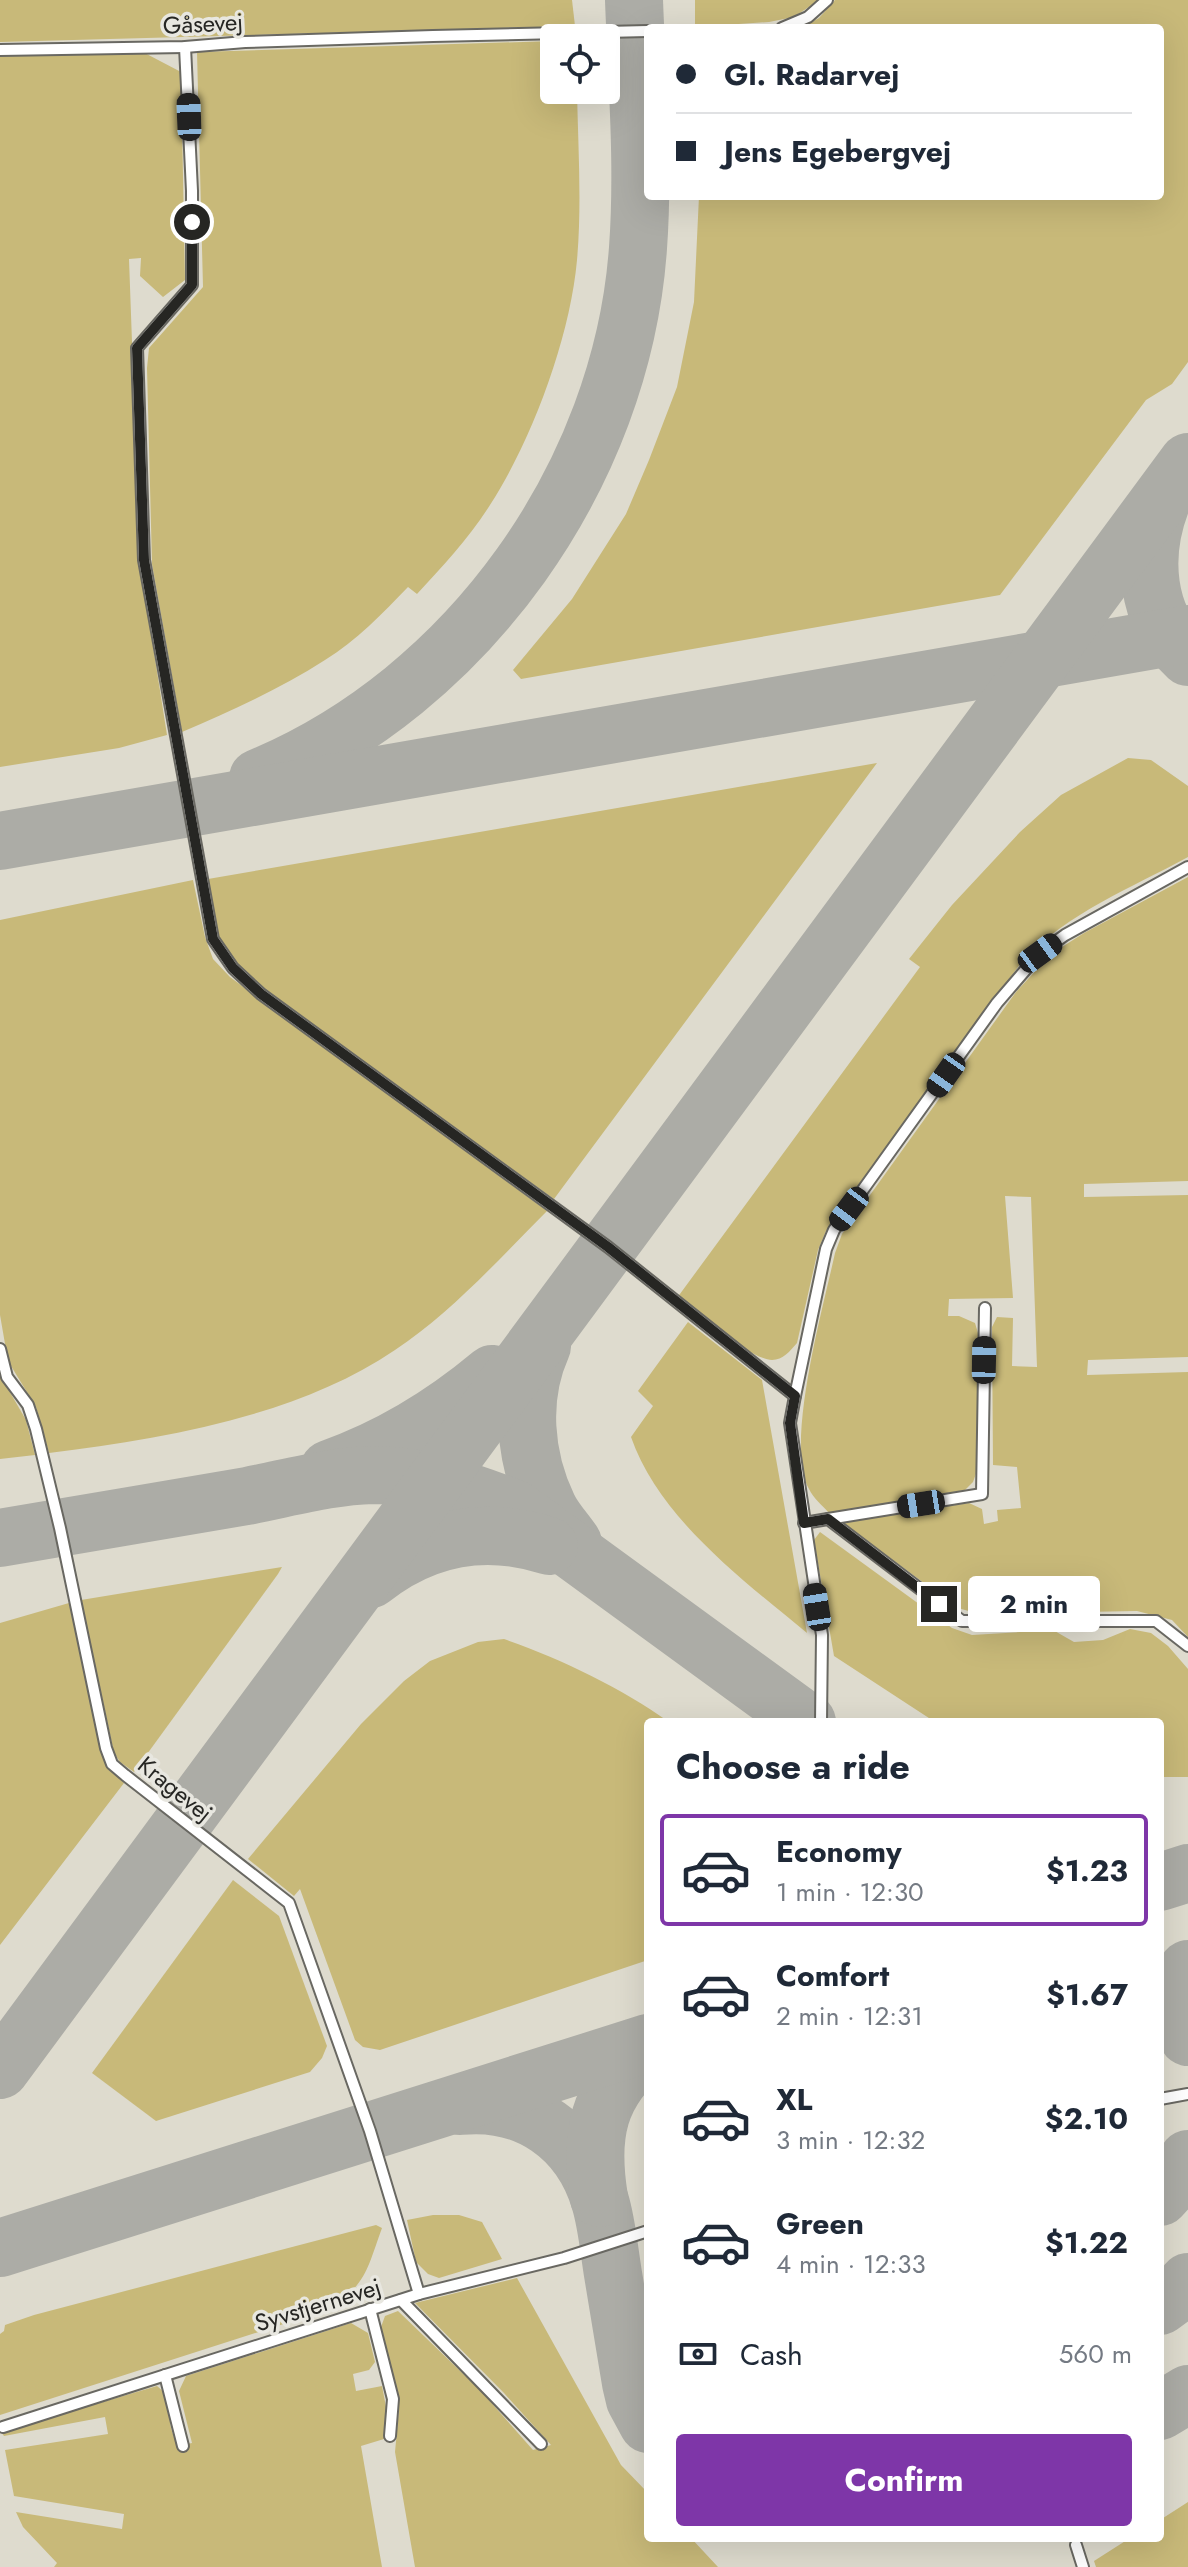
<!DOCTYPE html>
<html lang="en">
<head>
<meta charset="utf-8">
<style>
	body { margin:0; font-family:Jost,sans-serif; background:#f6f6f7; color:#1f2937; height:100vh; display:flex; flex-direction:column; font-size:30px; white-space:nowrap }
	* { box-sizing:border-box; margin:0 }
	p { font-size:26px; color:#747a83 }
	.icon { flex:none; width:44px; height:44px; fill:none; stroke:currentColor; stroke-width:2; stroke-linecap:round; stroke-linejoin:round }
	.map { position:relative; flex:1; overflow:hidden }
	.details { position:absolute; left:644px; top:1718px; width:520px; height:824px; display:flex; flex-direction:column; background:#fff; border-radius:8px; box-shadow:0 8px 32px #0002 }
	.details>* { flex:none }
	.banner { position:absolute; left:644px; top:24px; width:520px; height:176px; border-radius:8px; box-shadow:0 8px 32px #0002; display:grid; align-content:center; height:176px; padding:0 32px; background:#fff }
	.buttons { position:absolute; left:540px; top:24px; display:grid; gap:16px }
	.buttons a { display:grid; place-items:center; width:80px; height:80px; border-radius:8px; background:#fff; box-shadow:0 8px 32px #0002; font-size:40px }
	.end { position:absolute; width:36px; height:36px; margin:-18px; border:10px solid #262623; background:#fff; box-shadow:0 0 0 4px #fff }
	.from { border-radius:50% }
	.bubble { position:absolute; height:56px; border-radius:8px; background:#fff; box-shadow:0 8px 32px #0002; font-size:26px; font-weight:700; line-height:56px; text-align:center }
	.car { position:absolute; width:24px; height:48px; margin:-24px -12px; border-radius:10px; box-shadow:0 0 6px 2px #0007; background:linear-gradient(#222 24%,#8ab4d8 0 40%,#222 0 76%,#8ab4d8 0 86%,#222 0) }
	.banner b { display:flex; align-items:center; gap:28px; height:76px; font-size:30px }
	.banner b+b { border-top:2px solid #e0e1e3 }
	.banner i { width:20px; height:20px; background:#1f2937 }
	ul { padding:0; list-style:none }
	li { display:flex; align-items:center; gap:24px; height:112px; margin:0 16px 12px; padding:0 16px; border:4px solid transparent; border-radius:8px }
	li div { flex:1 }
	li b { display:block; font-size:30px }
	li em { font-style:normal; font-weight:700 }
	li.active { border-color:#7e36a8 }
	li>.icon { width:72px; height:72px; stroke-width:1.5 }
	h2 { padding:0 32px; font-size:36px; line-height:96px }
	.pay { display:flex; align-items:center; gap:20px; height:88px; padding:0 32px; font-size:30px }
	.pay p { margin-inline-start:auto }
	.primary-button { display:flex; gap:16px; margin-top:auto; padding:16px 32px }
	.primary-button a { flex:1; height:92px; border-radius:8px; background:#7e36a8; color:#fff; font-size:32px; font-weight:700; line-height:92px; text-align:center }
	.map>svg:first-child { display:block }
	.built { fill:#dedbce; fill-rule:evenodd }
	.green { fill:#c8b979 }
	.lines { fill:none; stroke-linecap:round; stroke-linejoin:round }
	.taxiway { stroke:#acaca6; stroke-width:58 }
	.service-casing { stroke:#696862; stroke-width:14 }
	.service { stroke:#fff; stroke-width:10 }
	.route { stroke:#262623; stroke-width:10 }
	.labels { text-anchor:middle; stroke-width:7; stroke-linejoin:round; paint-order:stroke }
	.street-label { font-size:24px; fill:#262623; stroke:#e8e7e0 }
</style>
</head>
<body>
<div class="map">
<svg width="1188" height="2567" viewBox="0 0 1188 2567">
	<rect width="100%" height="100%" fill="#e8e7e0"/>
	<!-- built -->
	<path class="built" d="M0,0H1188V2567H0ZM648,28H1160V196H648ZM554,38H606V90H554ZM648,1722H1160V2538H648Z"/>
	<!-- green -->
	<g class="green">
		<path d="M0,0H572L575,26L0,42Z"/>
		<path d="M695,0H819L794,17L769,22L695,27Z"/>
		<path d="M835,0H1188V362L1172,384L1146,400L1000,595L521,679L513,670L572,599L626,514L649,460L677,387L694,302L699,196H1160V28H801L819,18Z"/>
		<path d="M554,41V90H577C578,146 582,204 577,260C570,338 532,440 490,505C469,538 443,566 417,594L408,587C383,613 356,641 325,660C280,689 231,711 182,732L152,564L147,368L149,348L203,287L197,52Z"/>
		<path d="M139,50L181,72L185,280L163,297L140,276L141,258L129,259L140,564L167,735L119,748L0,767V53Z"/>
		<path d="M1128,758L1151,760L1188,786V857C1131,888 1068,913 1023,960L826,1231L818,1250L797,1343C790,1351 783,1360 772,1360C749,1359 697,1313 677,1298L920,967L909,959L952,905L1020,832L1061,795Z"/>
		<path d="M877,763L554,1199C470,1139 384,1081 302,1018C275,997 239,976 222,944C212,926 212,899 208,879Z"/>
		<path d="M1188,877V1181L1084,1184V1197L1188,1195V1357L1088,1360L1087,1375L1188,1372V1637L1172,1620L1137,1611L979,1614L958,1608L841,1522L969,1503L982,1509L984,1524L998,1521L997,1510L1021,1508L1017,1467L993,1465L992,1327L997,1317L1013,1318L1012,1366L1037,1367L1031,1197L1005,1196L1013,1298L949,1299L948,1316H959L975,1323L978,1333L977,1471L973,1482L965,1490L829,1513C823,1506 813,1498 809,1489C784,1445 824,1305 835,1253L842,1234L1016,992L1051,954L1084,933Z"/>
		<path d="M193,880L205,937L213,959L230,977L547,1211C499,1259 452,1312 395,1350C298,1416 163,1439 49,1453L36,1407L8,1361L0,1315V920Z"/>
		<path d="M688,1322L762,1380L807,1633C743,1580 659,1518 631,1437L653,1406L638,1391Z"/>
		<path d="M0,1375L26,1420L35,1455L0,1459Z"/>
		<path d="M820,1532L952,1628L972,1635L1053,1630L1074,1642L1103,1640L1130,1629L1151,1633L1168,1646L1188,1669V1777H1160V1722H935L834,1656L814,1540Z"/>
		<path d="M282,1567L278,1574L134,1772L120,1762L114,1753L81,1600Z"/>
		<path d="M69,1603L102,1754L107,1767L124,1783L0,1945V1623Z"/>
		<path d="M504,1639C561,1659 620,1687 669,1722H648V1960L380,2050L363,2047L355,2040L300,1889L294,1896L248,1859L361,1724L404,1681L430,1661L478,1642Z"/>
		<path d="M233,1880L279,1916L327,2046L322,2058L310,2072L156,2121L92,2073Z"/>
		<path d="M433,2215H459L482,2222L502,2259L439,2278L428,2274L416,2262L407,2220Z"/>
		<path d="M376,2225L382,2228C367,2269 366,2288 324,2311L0,2415V2334L4,2331L5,2325L34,2315Z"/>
		<path d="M517,2278L621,2465L648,2493V2538H691L718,2567H415L395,2452L399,2409L381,2327L385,2316L398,2311L481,2391L533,2450L551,2445L504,2393L415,2303Z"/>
		<path d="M351,2323L368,2333L375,2362L369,2370L353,2374L356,2391L382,2386L387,2412L384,2439L361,2446L382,2567H54L57,2563L23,2527L16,2512L122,2529L124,2514L14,2496L5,2450L108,2434L105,2417L4,2436L1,2432L157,2386C174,2400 168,2403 170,2421C170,2429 175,2438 177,2446L192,2443L179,2391L186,2376Z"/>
		<path d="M1188,2502V2567H1096L1094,2561L1130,2538H1160V2520Z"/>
	</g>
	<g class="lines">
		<!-- taxiway -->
		<g class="taxiway">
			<path d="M1161,503C1141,556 1145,617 1188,657"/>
			<path d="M258,778C468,691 622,475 638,248C644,166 637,82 634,0"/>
			<path d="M0,841L1188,634"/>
			<path d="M542,1346C519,1397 524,1457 548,1507C554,1520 565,1531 573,1543"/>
			<path d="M329,1469C389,1448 443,1415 492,1374"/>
			<path d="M0,1538C82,1524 165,1510 247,1496C289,1488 330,1476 373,1475C423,1475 469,1491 515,1509L807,1722"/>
			<path d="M371,1579C424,1537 484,1525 549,1546"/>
			<path d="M1160,1882L1188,1873"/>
			<path d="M1188,1969L1184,2010L1188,2037"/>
			<path d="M0,2070L1188,462"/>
			<path d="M460,2106C527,2099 581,2137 600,2201C607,2224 609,2250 613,2274C619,2310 625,2347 631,2383L635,2400L648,2424"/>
			<path d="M1160,2197L1176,2180L1188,2159"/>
			<path d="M599,2198C589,2135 597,2092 648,2050"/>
			<path d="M0,2248L648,2043"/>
			<path d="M1160,2306L1182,2290L1188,2282"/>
			<path d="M1160,2411L1188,2394"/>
		</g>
		<!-- service casing -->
		<g class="service-casing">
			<g id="service">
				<path d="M782,28L808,17L827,0"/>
				<path d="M185,47L192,191V285L137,348L144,560L213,939L233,968L261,994L608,1247L795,1396L790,1423L822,1635L821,1722"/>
				<path d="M0,50L185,47L245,42L433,36L648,31"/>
				<path d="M0,1349L7,1377L28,1405L36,1429L60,1528L106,1748L112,1764L125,1775L289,1903L370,2131L419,2294"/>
				<path d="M795,1396L826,1249L834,1230L997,1003L1040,953L1065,935L1188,867"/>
				<path d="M828,1519L982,1494L985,1308"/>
				<path d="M804,1523L828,1519L962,1621H1156L1188,1646"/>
				<path d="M1160,2099L1188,2094"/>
				<path d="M401,2300L541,2444"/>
				<path d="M370,2309L393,2399L390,2436"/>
				<path d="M165,2375L183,2446"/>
				<path d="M3,2427L419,2294L564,2258L648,2231"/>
				<path d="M1076,2545L1083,2567"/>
			</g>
		</g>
		<!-- service -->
		<use href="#service" class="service"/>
	</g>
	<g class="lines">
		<!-- route -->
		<path class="route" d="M192,222V285L137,348L144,560L213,939L233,968L261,994L608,1247L795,1396L790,1423L804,1523L828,1519L939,1604"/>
	</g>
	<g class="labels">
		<!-- street labels -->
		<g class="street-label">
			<text transform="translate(203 24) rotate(-3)" y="8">Gåsevej</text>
			<text transform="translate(175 1789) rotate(39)" y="8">Kragevej</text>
			<text transform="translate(318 2305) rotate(-17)" y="8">Syvstjernevej</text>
		</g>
	</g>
</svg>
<div class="buttons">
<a><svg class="icon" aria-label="locate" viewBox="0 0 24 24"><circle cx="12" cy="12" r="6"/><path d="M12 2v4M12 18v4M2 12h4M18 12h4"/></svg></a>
</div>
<i class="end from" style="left:192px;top:222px"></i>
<i class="end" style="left:939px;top:1604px"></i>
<div class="bubble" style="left:968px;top:1576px;width:132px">2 min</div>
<i class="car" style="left:189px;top:117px;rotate:358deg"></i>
<i class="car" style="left:1040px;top:953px;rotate:54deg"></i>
<i class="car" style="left:946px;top:1075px;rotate:215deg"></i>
<i class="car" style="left:849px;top:1209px;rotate:217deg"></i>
<i class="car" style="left:984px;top:1360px;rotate:1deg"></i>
<i class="car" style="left:921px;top:1504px;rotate:261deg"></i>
<i class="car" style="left:817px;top:1607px;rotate:351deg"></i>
<div class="banner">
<b><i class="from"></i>Gl. Radarvej</b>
<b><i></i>Jens Egebergvej</b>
</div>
<section class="details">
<h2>Choose a ride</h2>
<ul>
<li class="active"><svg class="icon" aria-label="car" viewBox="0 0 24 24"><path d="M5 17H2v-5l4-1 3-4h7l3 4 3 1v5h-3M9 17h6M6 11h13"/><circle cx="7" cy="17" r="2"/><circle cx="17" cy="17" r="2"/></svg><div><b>Economy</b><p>1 min · 12:30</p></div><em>$1.23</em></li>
<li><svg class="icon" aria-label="car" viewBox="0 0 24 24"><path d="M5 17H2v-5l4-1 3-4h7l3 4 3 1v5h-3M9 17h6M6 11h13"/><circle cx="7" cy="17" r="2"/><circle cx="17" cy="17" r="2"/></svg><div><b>Comfort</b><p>2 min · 12:31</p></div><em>$1.67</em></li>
<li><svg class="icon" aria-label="car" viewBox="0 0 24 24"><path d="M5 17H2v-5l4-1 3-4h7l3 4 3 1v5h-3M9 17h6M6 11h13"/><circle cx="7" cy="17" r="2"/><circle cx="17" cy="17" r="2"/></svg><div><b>XL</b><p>3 min · 12:32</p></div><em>$2.10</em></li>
<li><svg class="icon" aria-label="car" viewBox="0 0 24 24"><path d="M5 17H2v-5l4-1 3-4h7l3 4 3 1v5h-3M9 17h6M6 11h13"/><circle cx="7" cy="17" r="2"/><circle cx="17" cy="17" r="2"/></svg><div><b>Green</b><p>4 min · 12:33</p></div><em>$1.22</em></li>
</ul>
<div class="pay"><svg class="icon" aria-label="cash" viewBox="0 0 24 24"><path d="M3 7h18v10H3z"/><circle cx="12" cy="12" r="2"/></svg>Cash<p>560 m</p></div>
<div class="primary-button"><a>Confirm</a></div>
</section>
</div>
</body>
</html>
